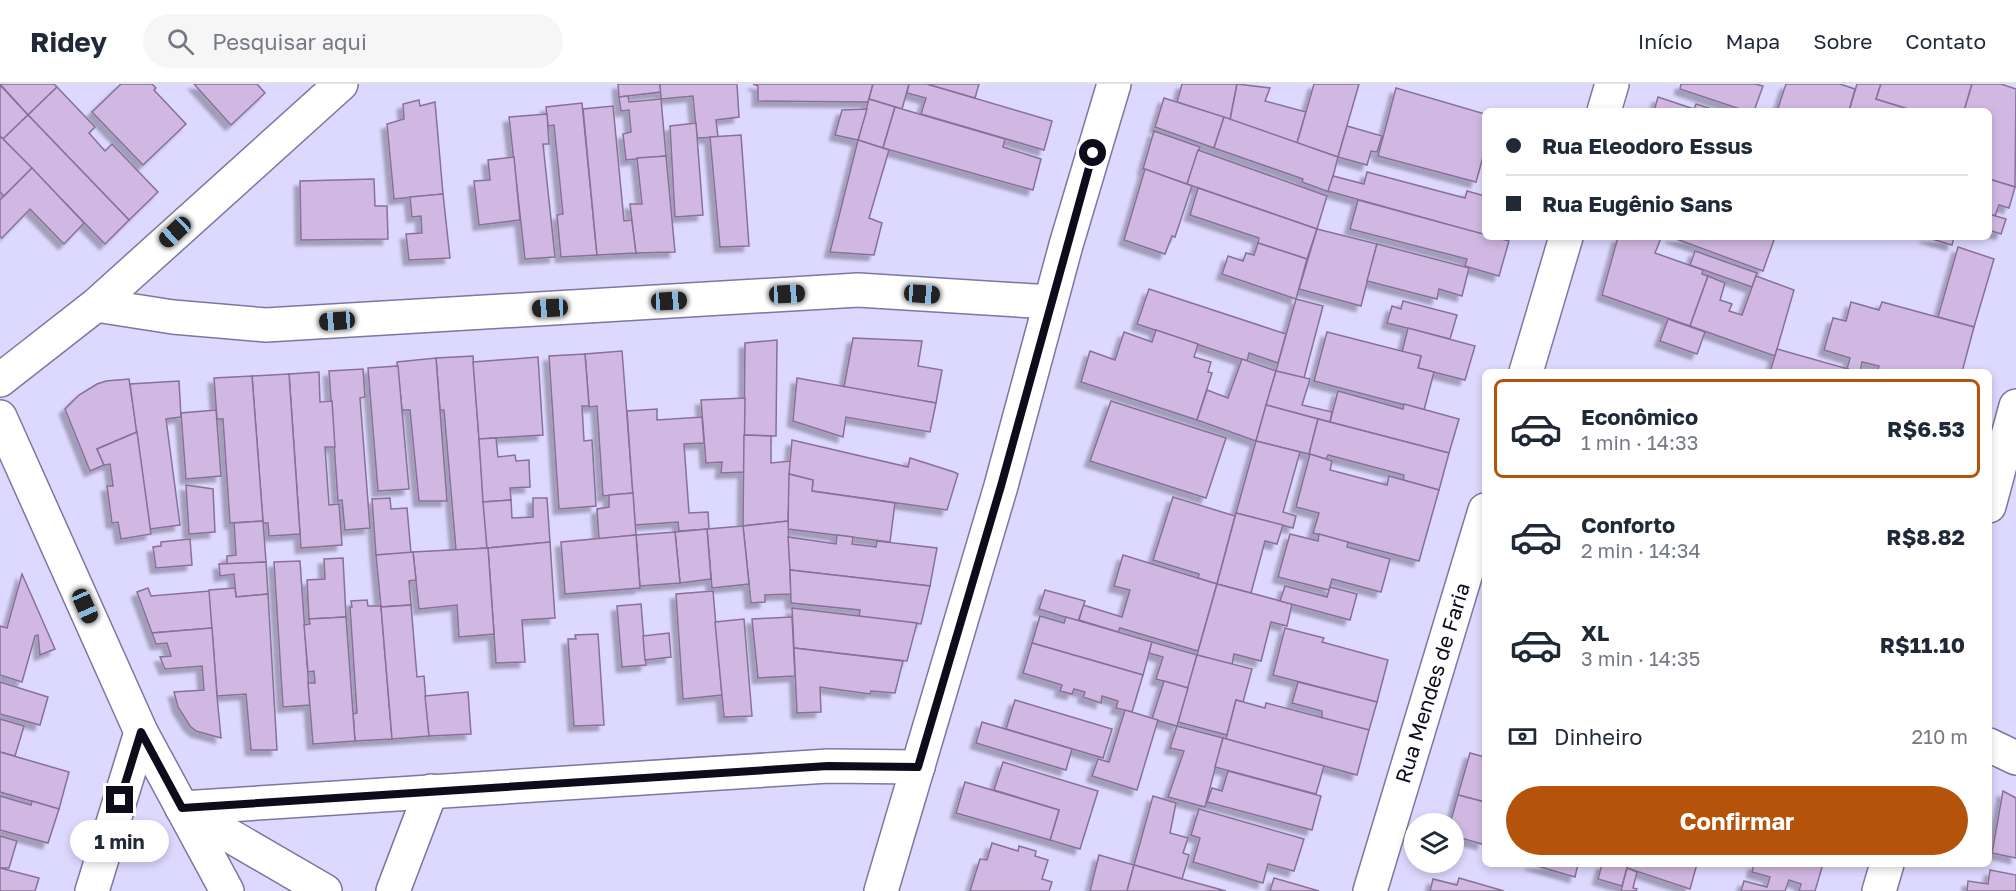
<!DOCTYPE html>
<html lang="pt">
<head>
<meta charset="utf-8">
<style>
	body { margin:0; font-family:"Golos Text",sans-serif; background:#f6f6f7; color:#1f2937; height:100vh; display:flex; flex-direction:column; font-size:22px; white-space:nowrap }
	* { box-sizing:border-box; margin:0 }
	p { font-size:20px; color:#747a83 }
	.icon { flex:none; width:33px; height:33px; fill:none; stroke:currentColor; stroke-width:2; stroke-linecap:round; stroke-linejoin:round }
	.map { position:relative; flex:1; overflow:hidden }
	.side { position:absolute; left:1482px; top:285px; width:510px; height:498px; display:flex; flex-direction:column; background:#fff; border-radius:9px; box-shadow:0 3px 9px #0003 }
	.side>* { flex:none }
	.guide { position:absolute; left:1482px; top:24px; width:510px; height:132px; border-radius:9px; box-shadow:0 3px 9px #0003; display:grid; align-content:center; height:132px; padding:0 24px; background:#fff }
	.tools { position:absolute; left:1404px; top:729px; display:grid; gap:12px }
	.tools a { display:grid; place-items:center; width:60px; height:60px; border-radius:50%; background:#fff; box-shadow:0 3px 9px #0003; font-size:30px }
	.end { position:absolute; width:27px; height:27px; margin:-14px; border:8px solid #0e0b1b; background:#fff; box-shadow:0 0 0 3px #fff }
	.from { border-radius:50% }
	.bubble { position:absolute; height:42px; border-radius:21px; background:#fff; box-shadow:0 3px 9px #0003; font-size:20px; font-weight:700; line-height:42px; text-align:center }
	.car { position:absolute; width:18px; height:36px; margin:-18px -9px; border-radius:8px; box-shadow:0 0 4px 2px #0007; background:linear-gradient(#222 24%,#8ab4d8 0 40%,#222 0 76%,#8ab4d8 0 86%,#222 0) }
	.guide b { display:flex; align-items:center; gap:21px; height:57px; font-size:22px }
	.guide b+b { border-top:2px solid #e0e1e3 }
	.guide i { width:15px; height:15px; background:#1f2937 }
	ul { padding:10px 0 0; list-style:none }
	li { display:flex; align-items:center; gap:18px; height:99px; margin:0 12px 9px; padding:0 12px; border:3px solid transparent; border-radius:9px }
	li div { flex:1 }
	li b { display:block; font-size:22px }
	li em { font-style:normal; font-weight:700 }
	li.current { border-color:#b45309 }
	li>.icon { width:54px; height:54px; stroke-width:1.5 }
	.pay { display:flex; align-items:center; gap:15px; height:66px; padding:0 24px; font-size:22px }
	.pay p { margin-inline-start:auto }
	.cta { display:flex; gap:12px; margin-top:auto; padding:12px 24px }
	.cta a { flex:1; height:69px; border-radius:36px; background:#b45309; color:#fff; font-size:24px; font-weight:700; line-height:69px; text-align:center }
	header { display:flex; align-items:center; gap:36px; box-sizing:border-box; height:84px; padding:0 30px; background:#fff; border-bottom:2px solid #e0e1e3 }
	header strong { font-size:28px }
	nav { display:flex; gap:33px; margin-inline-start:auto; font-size:21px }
	.search { width:420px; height:54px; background:#f6f6f7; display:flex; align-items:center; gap:15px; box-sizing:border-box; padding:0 21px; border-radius:33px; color:#747a83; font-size:22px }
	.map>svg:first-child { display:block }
	.building { fill:#d0b8e2; stroke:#877197; stroke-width:1.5; filter:url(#shadow) }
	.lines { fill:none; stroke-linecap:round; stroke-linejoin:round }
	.minor-casing { stroke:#7c76a0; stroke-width:36 }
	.minor { stroke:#fff; stroke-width:33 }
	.route { stroke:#0e0b1b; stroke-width:8 }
	.labels { text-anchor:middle; stroke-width:4.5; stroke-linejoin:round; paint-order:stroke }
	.street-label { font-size:21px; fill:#0e0b1b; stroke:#fff }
</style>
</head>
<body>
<header>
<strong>Ridey</strong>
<div class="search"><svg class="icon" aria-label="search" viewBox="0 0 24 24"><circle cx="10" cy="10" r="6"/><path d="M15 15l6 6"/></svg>Pesquisar aqui</div>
<nav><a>Início</a><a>Mapa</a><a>Sobre</a><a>Contato</a></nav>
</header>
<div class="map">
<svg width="2016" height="807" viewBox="0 0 2016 807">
	<defs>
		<filter id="shadow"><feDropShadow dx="-5.5" dy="5.5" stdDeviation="1.5" flood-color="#0004"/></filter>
	</defs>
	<rect width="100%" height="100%" fill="#ddd8fe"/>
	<!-- building -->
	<g class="building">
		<path d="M0,0H54L57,3L28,31Z"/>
		<path d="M121,0H152L156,4L154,6L186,40L143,81L92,28Z"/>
		<path d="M194,0H257L265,9L231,41Z"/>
		<path d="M618,0H660L661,8L619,13Z"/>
		<path d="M660,0H737L739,33L716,36L718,53L697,54L693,12L661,15Z"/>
		<path d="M753,0H873L868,18L758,17V2Z"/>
		<path d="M873,0H909L902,25L869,15Z"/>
		<path d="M909,0H927L1052,37L1044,66L921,30L926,14L907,9Z"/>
		<path d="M927,0H979L975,14Z"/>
		<path d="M1182,0H1237L1230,36L1177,18Z"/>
		<path d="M1237,0L1270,4L1265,17L1306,28L1297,59L1230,36Z"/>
		<path d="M1314,0H1359L1338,73L1297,59Z"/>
		<path d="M1681,0H1755L1763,2L1754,27H1746L1680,5Z"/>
		<path d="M1786,0H1840L1855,5L1849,27H1777Z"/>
		<path d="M1857,0H1881L1876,15L1915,27H1849Z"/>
		<path d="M1881,0H1972L1964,27H1915L1876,15Z"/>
		<path d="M1972,0H2001L2016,5L2015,103L1989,95V27H1964Z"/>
		<path d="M0,1L28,31L3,55L0,52Z"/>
		<path d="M57,3L95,43L89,49L105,67L112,60L158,108L129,136L28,31Z"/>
		<path d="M1396,4L1485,30V66L1476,98L1378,72Z"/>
		<path d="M628,12L629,18L661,15L666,72L626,76L623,50L631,48L629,26L621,27L619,13Z"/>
		<path d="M1658,13L1694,25L1696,20L1718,27H1654Z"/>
		<path d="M1164,14L1224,33L1214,64L1155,43Z"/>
		<path d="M869,15L895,23L883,64L858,56Z"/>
		<path d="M419,16L420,22L435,18L443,110L394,115L387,40L404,35L403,20Z"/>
		<path d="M582,19L597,171L561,173L557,131L563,130L554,41L548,42L546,23Z"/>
		<path d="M613,22L624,137L632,136L636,169L597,171L583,25Z"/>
		<path d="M895,23L1005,55L1003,63L1041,75L1033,106L883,64Z"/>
		<path d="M867,25L858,56L835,51L842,26Z"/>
		<path d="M547,30L549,60H543L555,173L525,175L509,33Z"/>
		<path d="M28,31L129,136L105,160L3,55Z"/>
		<path d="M1224,33L1338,73L1329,108L1302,98L1303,95L1214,64Z"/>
		<path d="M696,39L703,131L675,133L670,42Z"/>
		<path d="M1347,42L1382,52L1377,68L1371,67L1367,81L1338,73Z"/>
		<path d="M1154,47L1200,63L1187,100L1143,85Z"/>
		<path d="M741,51L749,162L720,163L710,53Z"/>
		<path d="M0,52L32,84L4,112L0,108Z"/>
		<path d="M858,56L889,66L869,134L882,139L874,171L830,168Z"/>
		<path d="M1198,66L1327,112L1317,145L1187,100Z"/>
		<path d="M666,72L675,168L636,169L630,120H642L637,74Z"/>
		<path d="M514,73L520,136L479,141L474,97L490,96L488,76Z"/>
		<path d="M32,84L84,139L64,160L30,125L2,154L0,152V116Z"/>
		<path d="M1145,85L1192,102L1175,153L1172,152L1165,170L1124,156Z"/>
		<path d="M1367,88L1465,114L1467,107L1485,112V151L1328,107L1333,92L1364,100Z"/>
		<path d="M374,95L375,122H387L388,155L301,156L300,97Z"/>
		<path d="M1989,95L2015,103L2009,124L1999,121L1995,132L1989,130Z"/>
		<path d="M1198,104L1317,145L1307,175L1258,159L1259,154L1190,131Z"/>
		<path d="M443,110L450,174L409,176L406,150L422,149L421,132L412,133L410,113Z"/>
		<path d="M1358,116L1509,157L1499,192L1465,182L1467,175L1350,145Z"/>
		<path d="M1989,130L2006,135L2001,150L1989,146Z"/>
		<path d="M1317,145L1377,160L1361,222L1299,205Z"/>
		<path d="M1618,153L1661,154L1655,169L1703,186L1702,190L1708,192L1690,242L1602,211Z"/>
		<path d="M1671,153H1775L1763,187Z"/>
		<path d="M1925,153H1954L1952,161Z"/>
		<path d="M1258,159L1307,175L1296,215L1222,190L1228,172L1243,177L1246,169L1254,171Z"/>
		<path d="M1377,160L1469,184L1462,212L1439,205L1437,215L1367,197Z"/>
		<path d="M1958,163L1994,175L1974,243L1938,233Z"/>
		<path d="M1695,167L1757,189L1752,203L1690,181Z"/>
		<path d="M1708,192L1725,199L1720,216L1732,220L1729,227L1742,231L1756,192L1794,206L1775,272L1690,242Z"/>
		<path d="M1149,205L1286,250L1278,279L1249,269L1247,277L1137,240Z"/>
		<path d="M1296,215L1323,222L1304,294L1276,287Z"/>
		<path d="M1403,217L1457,231L1450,255L1387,239L1392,222L1401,225Z"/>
		<path d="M1851,218L1879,226L1882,218L1974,243L1962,288H1877L1879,282L1862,278L1860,288L1847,285L1850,274L1824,266L1833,234L1846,237Z"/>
		<path d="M1668,235L1705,248L1697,270L1660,257Z"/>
		<path d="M1408,244L1475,262L1465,296L1418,284L1421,272L1402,268Z"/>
		<path d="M1156,246L1198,260L1194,273L1211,278L1208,288L1212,289L1197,336L1081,298L1090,267L1115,276L1124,248L1152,258Z"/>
		<path d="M1327,248L1421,272L1418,284L1434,288L1424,326L1314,297Z"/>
		<path d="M853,254L922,257L918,282L942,286L936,319L844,303Z"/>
		<path d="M777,256L776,352L744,351L745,259Z"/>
		<path d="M1777,265L1848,285L1847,288H1770Z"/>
		<path d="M622,267L633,409L603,412L597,322L589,323L585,270Z"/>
		<path d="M585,270L589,322H582L584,357L592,356L596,422L559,425L549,272Z"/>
		<path d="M473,272L487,464L456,466L444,326H440L436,274Z"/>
		<path d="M538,273L543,351L479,355L473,278Z"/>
		<path d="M436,274L447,417H419L410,326H402L397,278Z"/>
		<path d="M1242,275L1276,287L1256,357L1197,336L1207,306L1228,314Z"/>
		<path d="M398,282L409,405L378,407L368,284Z"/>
		<path d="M363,285L365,313L360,314L370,444L345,446L342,416L338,417L329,287Z"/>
		<path d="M1276,287L1310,295L1302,321L1332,328L1330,338L1266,321Z"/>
		<path d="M319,288L320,318L332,317L335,363H325L329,421L339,420L342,461L301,464L289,290Z"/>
		<path d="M289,290L300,450L269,452L268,439H263L252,292Z"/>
		<path d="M252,292L263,437L230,439L223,335H217L214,294Z"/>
		<path d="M797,294L936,319L930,348L846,333L843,353L793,337Z"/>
		<path d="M129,295L137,348L97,365L104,381L90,387L65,325L79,311L97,300L106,297Z"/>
		<path d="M179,297L181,333L166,335L180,441L150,445L130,300Z"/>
		<path d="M1338,307L1403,325L1404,320L1459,335L1449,369L1330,338Z"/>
		<path d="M745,314L744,388L721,389L722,378L706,379L701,316Z"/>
		<path d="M1111,317L1226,354L1206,414L1090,377Z"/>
		<path d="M1266,321L1318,335L1309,370L1256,357Z"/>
		<path d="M657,325V336L702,333L704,359L684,360L689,429L708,428L709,445L679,447L678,438L635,441L627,327Z"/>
		<path d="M216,326L221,392L186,395L181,329Z"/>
		<path d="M1318,335L1449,369L1439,406L1403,396L1404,391L1328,371L1326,375L1309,370Z"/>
		<path d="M137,348L151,450L121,455L118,438L112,439L107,402H113L110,380L104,381L97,365Z"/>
		<path d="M744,351L771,352V379L791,377L788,437L743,442Z"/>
		<path d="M496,354L498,373L515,371L516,377L529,376L530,403L510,404L511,416L483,418L479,355Z"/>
		<path d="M792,356L908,383L910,374L954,388L958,390L947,426L812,407L813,396L789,390Z"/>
		<path d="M1256,357L1300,368L1283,428L1296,432L1293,444L1236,429Z"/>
		<path d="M1310,370L1332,377L1330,386L1387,401L1389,392L1439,406L1419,477L1313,449L1319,429L1296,423Z"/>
		<path d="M789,390L813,396L812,407L895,419L890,458L788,445Z"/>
		<path d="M186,401L213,405L215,448L189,450Z"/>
		<path d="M633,409L636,451L599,455L597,425L609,423V411Z"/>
		<path d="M1173,413L1235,432L1217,500L1198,494L1199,490L1153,476Z"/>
		<path d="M390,414L391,425L407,424L411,469L376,471L372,415Z"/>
		<path d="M533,414H547L550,458L487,464L483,418L511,416L512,434L533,433Z"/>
		<path d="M1236,429L1283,441L1277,460L1265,457L1251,509L1217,500Z"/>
		<path d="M263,437L266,478L227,480V472L236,471L234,439Z"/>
		<path d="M788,437L791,510L765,511V518L751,519L743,442Z"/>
		<path d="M743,442L749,500L712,504L707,445Z"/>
		<path d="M707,445L711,495L680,499L675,448Z"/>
		<path d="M675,448L680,499L640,502L636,451Z"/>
		<path d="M1290,450L1318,457L1319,450L1348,458L1347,463L1390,475L1381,508L1332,495L1329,506L1278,493Z"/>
		<path d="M636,451L640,504L565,510L561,458Z"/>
		<path d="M837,451L853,453L852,460L876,463L877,457L937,464L930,502L790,486L788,453L836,460Z"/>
		<path d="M190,455L192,481L156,484L153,463L161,462V458Z"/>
		<path d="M550,458L555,534L522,536L525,578L496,579L488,464Z"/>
		<path d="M488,464L494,550L459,553L457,521L419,525L413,468Z"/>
		<path d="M413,468L416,496L409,497L411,521L381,523L376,471Z"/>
		<path d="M1123,471L1217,500L1198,567L1120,544L1118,548L1079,536L1083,521L1122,533L1130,506L1114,502Z"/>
		<path d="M343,474L346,533L309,535L307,496L325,495L324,475Z"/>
		<path d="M300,477L310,621L283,623L274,478Z"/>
		<path d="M266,478L268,510L236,513L234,490L220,492L219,480Z"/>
		<path d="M790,486L930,502L921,540L859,533L860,526L791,519Z"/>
		<path d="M22,490L55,565L40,571L38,551L35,552L22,598L0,591V542L7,544Z"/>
		<path d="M1217,500L1292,520L1287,542L1271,538L1261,577L1234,570L1232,581L1197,571Z"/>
		<path d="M1285,502L1327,513L1330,503L1357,510L1350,536L1280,517Z"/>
		<path d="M148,504L151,512L210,507L212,544L152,549L137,508Z"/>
		<path d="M235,504L236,513L268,510L277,666H251L246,610L217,612L209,506Z"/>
		<path d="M1045,506L1085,517L1078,537L1039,525Z"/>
		<path d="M713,507L722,611L683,615L676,510Z"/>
		<path d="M367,516L368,522H381L392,655L355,657L353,630L357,629L350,523H352L351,517Z"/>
		<path d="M641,520L646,581L622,583L617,522Z"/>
		<path d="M411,521L417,593L424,592L429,652L392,655L381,523Z"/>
		<path d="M792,524L917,539L907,577L794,564Z"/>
		<path d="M1040,532L1064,539L1066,533L1152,558L1143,591L1032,559Z"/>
		<path d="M346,533L355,657L313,660L308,599H315L314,587L308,588L304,541L310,540L309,535Z"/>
		<path d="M792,533L795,592L758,594L752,535Z"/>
		<path d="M744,535L752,632L724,633L715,538Z"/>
		<path d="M212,544L217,612L221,654L196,647L190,642L178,623L174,608L204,606L202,582L165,585L160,573L171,572L167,559L156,560L152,549Z"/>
		<path d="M1285,544L1324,554L1322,558L1388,576L1377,618L1273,591Z"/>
		<path d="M669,549L671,573L645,576L643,552Z"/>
		<path d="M598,550L604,641L574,642L568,555H576L575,551Z"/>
		<path d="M1152,558L1197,571L1188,604L1156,595L1163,573L1149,569Z"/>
		<path d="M1032,559L1143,591L1132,628L1116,624L1118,617L1102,612L1101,619L1083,613L1085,608L1074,605L1072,610L1060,607L1062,601L1023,589Z"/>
		<path d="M794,564L903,577L895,609L871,607L870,610L820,603L821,628L797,629Z"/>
		<path d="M1197,571L1252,585L1243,618L1236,616L1227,651L1178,638Z"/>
		<path d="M1164,597L1188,604L1177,642L1152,635Z"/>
		<path d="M0,598L48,613L40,641L0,630Z"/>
		<path d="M1298,598L1377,618L1369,646L1322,634V627L1292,619Z"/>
		<path d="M468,608L471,650L429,652L425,612Z"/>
		<path d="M1015,616L1112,645L1103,674L1006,645Z"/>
		<path d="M1236,616L1265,624L1266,619L1369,646L1357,691L1226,655Z"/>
		<path d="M1125,626L1158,636L1137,706L1092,692L1098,675L1109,678Z"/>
		<path d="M0,635L24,642L15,672L0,668Z"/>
		<path d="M982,638L1072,665L1066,686L976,659Z"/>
		<path d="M1177,642L1223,654L1205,723L1168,713L1184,667L1170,664Z"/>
		<path d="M1223,654L1324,682L1316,710L1215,683Z"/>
		<path d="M0,668L69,688L59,725L0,708Z"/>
		<path d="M1470,669L1485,673V718L1458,711Z"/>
		<path d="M1003,678L1098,707L1080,765L1050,756L1059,726L994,706Z"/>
		<path d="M1228,687L1321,712L1312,746L1207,718L1212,704L1222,707Z"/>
		<path d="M965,698L1059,726L1050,756L956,729Z"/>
		<path d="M2003,707L2016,714V774L1992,769Z"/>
		<path d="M1458,711L1485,718V750L1482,760L1454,752V740H1450Z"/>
		<path d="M0,712L31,721L32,717L59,725L48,759L0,746Z"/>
		<path d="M1153,712L1176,719L1170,749L1188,754L1183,769L1189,771L1182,795L1134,781Z"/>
		<path d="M1199,725L1304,755L1294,787L1268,780L1263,799L1193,778L1200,754L1191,751Z"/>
		<path d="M0,752L17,757L9,784H0Z"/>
		<path d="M992,759L1018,767L1019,762L1036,767L1035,772L1048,776L1042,795L1052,798L1049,807H970L980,775L987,776Z"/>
		<path d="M1099,771L1134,781L1127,807H1090Z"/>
		<path d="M1530,780H1578L1575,793Z"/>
		<path d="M1602,780H1628L1622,802L1598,795Z"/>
		<path d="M1628,780H1697L1690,805L1627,784Z"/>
		<path d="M1754,780H1823L1815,807H1799L1801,800L1789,796L1785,807H1741L1744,797L1767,803L1770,793L1752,788Z"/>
		<path d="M1134,781L1182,795L1226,807H1127Z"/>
		<path d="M0,784L39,794L35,807H0Z"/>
		<path d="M1627,784L1637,788L1633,804L1637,805L1636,807H1621Z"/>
		<path d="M1990,786L2016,791V807H1967L1968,797L1988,800Z"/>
		<path d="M1274,794L1319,807H1270Z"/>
		<path d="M1459,794L1504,807H1430L1433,795L1457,801Z"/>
	</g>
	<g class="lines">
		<!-- minor casing -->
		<g class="minor-casing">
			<g id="minor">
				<path d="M1604,27L1612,0"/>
				<path d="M96,221L173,233L266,241L858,206L1050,218"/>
				<path d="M1526,288L1566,153"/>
				<path d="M0,296L96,221L341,0"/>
				<path d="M0,333L141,648L227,807"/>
				<path d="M1989,422L2016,322"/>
				<path d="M1989,661L2016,674"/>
				<path d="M182,724L828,682L918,683"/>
				<path d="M182,724L325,807"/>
				<path d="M92,807L141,648"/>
				<path d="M393,807L431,707"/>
				<path d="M881,807L1001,402L1066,161L1114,0"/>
				<path d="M1370,807L1485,426"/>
				<path d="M1879,807L1887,780"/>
			</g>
		</g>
		<!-- minor -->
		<use href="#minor" class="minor"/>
	</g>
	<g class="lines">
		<!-- route -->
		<path class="route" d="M120,716L141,648L182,724L828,682L918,683L1001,402L1093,69"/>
	</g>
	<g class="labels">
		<!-- street labels -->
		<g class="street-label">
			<text transform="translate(1433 599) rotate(-73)" y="7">Rua Mendes de Faria</text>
		</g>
	</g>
</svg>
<div class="tools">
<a><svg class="icon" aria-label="layers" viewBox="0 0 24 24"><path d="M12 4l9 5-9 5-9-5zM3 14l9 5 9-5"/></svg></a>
</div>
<i class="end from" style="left:1093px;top:69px"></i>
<i class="end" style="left:120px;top:716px"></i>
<div class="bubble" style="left:70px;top:736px;width:99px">1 min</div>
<i class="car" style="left:175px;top:148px;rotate:227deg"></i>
<i class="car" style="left:787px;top:210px;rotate:87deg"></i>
<i class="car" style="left:922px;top:210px;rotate:94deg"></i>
<i class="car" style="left:669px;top:217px;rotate:87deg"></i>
<i class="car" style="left:550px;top:224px;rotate:267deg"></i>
<i class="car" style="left:337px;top:237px;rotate:266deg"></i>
<i class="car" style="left:85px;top:522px;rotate:156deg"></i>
<div class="guide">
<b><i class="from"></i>Rua Eleodoro Essus</b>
<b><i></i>Rua Eugênio Sans</b>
</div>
<section class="side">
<ul>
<li class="current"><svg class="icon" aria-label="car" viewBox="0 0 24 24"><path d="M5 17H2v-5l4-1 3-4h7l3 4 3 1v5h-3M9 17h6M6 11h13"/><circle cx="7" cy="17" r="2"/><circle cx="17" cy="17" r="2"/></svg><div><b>Econômico</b><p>1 min · 14:33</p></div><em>R$6.53</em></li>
<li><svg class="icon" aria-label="car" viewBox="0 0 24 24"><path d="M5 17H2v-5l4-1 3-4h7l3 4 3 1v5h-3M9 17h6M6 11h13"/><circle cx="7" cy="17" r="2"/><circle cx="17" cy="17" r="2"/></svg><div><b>Conforto</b><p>2 min · 14:34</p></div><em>R$8.82</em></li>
<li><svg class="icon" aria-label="car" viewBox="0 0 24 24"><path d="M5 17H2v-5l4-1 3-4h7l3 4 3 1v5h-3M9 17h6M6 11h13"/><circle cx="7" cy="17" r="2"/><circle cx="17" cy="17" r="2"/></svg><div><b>XL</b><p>3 min · 14:35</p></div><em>R$11.10</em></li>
</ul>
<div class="pay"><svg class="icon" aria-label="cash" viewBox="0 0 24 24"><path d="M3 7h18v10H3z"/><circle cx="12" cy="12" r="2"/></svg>Dinheiro<p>210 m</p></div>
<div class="cta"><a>Confirmar</a></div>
</section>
</div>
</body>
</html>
